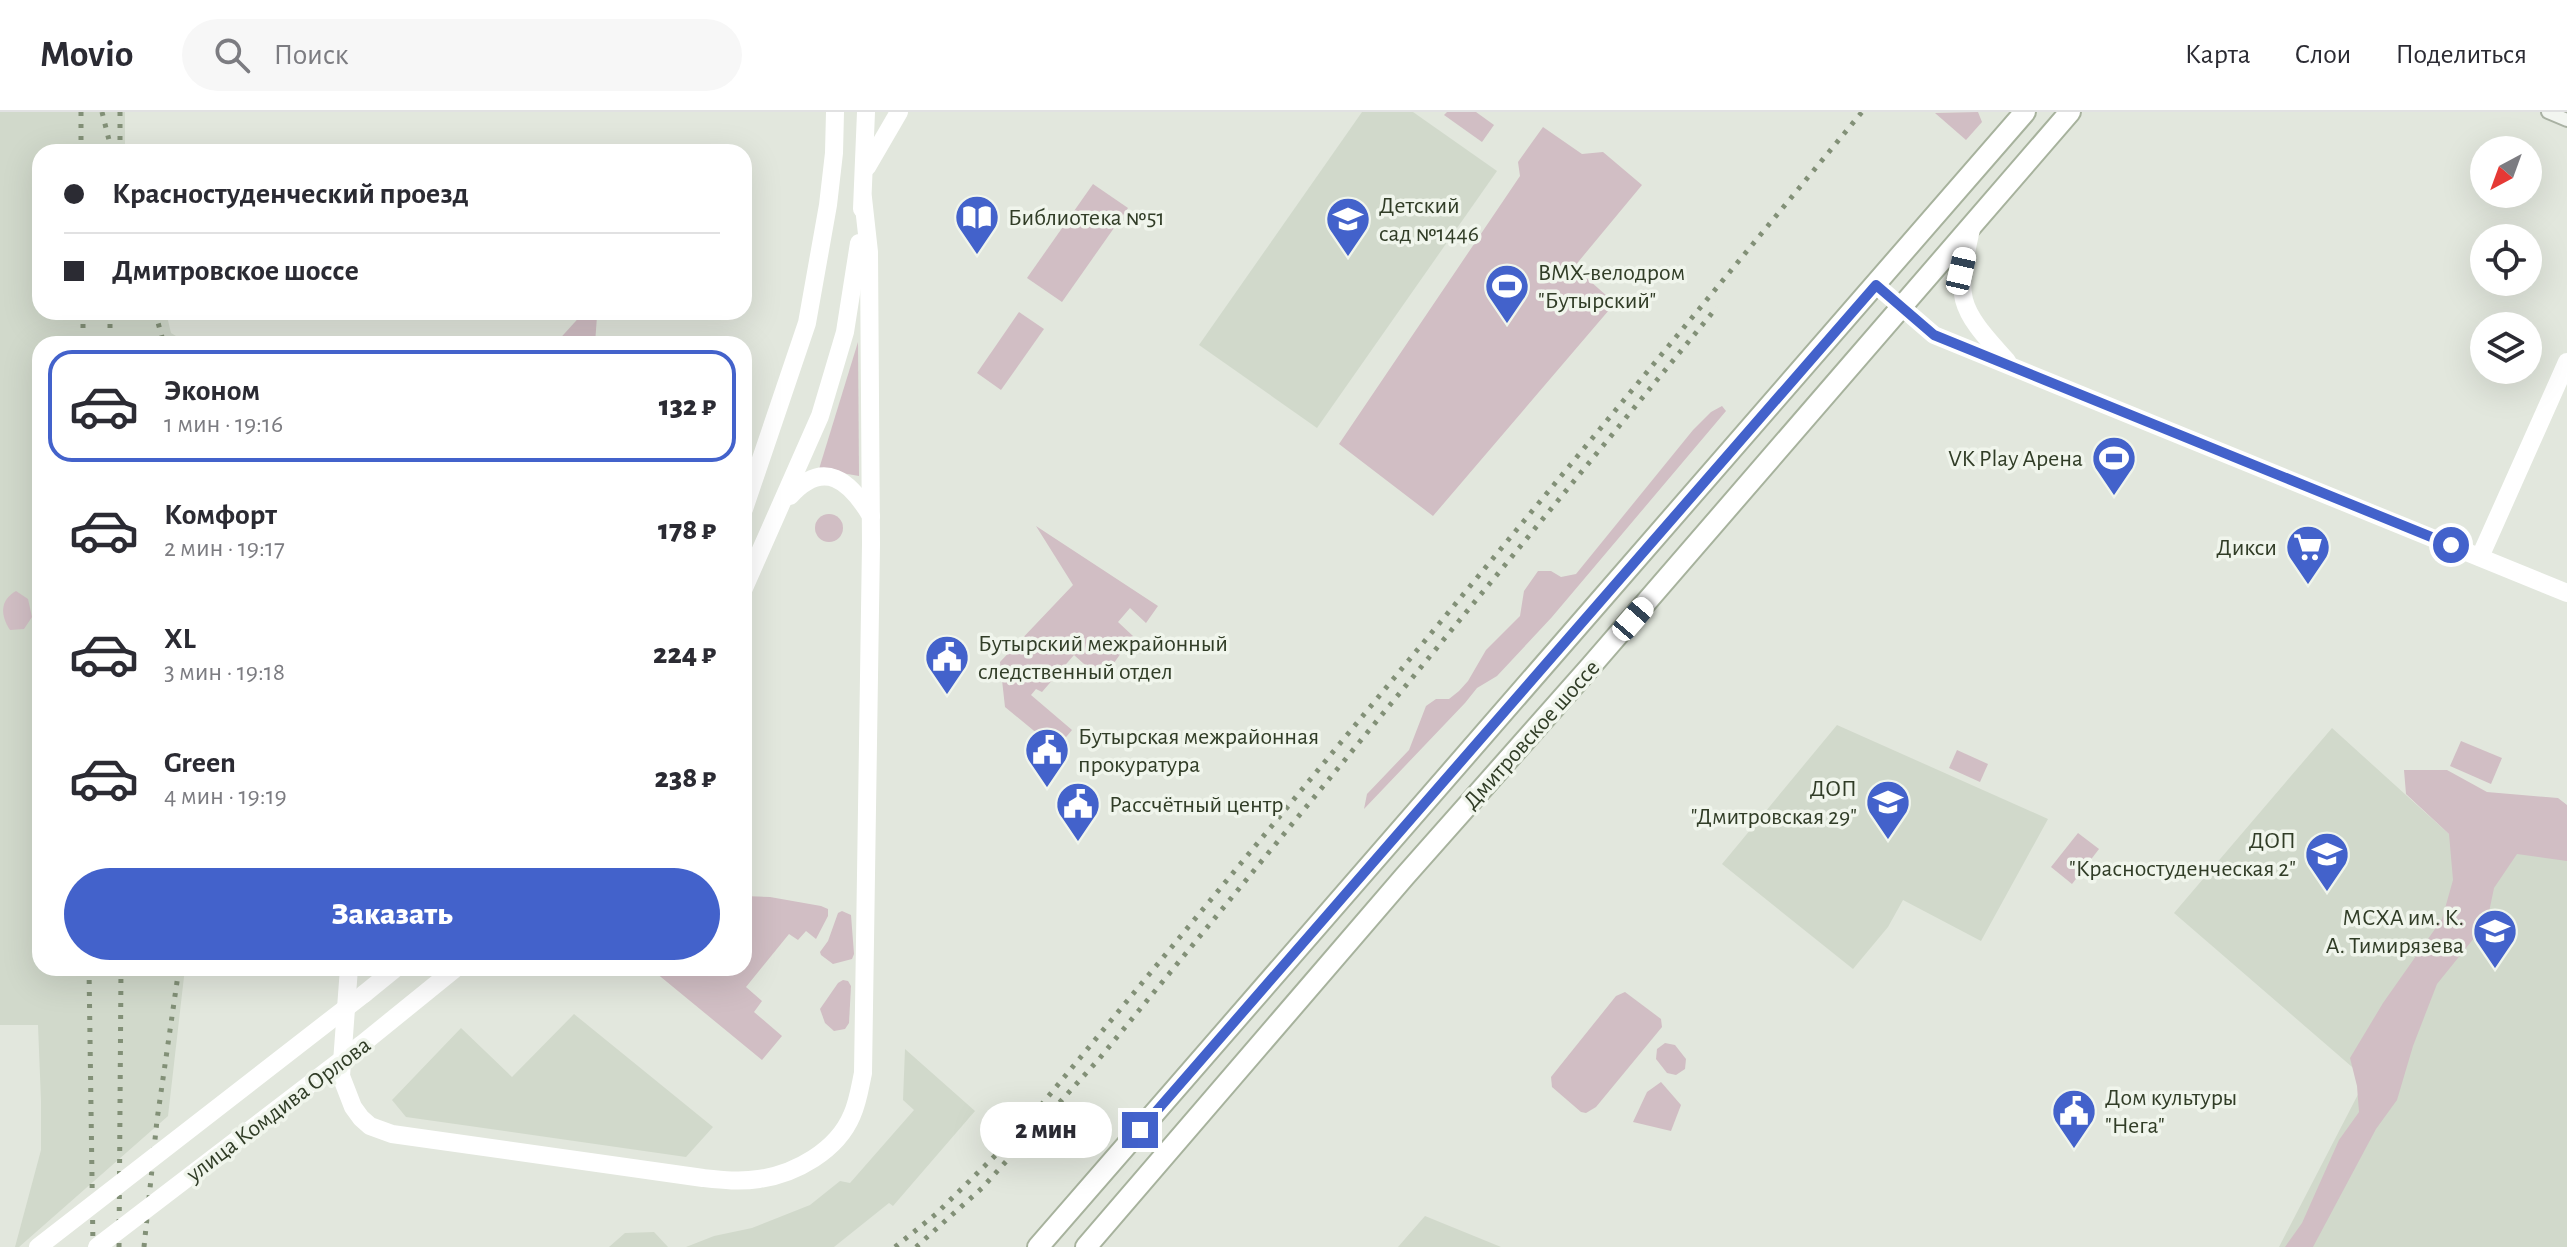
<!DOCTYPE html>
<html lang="ru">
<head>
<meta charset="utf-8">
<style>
	body { margin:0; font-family:"Alegreya Sans",sans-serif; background:#f7f7f7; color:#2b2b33; height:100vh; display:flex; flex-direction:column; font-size:30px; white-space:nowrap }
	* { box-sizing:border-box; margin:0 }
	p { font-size:26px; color:#7c7c81 }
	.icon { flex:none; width:44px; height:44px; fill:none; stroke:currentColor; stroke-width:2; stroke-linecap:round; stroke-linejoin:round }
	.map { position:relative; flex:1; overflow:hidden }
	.details { position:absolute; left:32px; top:224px; width:720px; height:640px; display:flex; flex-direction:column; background:#fff; border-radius:24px; box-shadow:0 8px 32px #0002 }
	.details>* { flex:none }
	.hud { position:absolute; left:32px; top:32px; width:720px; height:176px; border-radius:24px; box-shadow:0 8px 32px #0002; display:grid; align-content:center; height:176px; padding:0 32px; background:#fff }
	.needle { width:52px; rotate:221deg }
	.controls { position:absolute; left:2470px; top:24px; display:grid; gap:16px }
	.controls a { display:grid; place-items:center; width:72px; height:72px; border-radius:50%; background:#fff; box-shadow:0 8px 32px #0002; font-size:40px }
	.end { position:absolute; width:36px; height:36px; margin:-18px; border:10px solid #4362cb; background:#fff; box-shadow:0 0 0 4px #fff }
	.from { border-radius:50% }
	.bubble { position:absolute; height:56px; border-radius:28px; background:#fff; box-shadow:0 8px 32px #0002; font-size:26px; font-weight:800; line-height:56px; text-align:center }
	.car { position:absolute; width:24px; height:48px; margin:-24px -12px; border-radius:10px; box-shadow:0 0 6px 2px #0007; background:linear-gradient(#fff 24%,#345 0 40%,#fff 0 76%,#345 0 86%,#fff 0) }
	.hud b { display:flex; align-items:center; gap:28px; height:76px; font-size:30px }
	.hud b+b { border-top:2px solid #e1e1e2 }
	.hud i { width:20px; height:20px; background:#2b2b33 }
	ul { padding:14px 0 0; list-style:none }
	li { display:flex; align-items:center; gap:24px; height:112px; margin:0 16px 12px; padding:0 16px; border:4px solid transparent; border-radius:24px }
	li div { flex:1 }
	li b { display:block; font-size:30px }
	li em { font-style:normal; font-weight:800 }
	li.active { border-color:#4362cb }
	li>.icon { width:72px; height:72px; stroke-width:1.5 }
	.cta { display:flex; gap:16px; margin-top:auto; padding:16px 32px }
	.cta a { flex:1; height:92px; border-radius:48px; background:#4362cb; color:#fff; font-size:32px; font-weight:800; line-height:92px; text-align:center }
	header { display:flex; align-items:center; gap:48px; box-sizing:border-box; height:112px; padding:0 40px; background:#fff; border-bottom:2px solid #e1e1e2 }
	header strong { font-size:38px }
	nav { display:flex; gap:44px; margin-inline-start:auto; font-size:28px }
	.search { width:560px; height:72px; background:#f7f7f7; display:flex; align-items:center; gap:20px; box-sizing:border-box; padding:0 28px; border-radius:44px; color:#7c7c81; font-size:30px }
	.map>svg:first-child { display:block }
	.built { fill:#d1d9cb }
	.green { fill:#d1bec4 }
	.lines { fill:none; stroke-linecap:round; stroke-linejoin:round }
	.street-casing { stroke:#a9b1a3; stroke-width:16 }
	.primary-casing { stroke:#a7b29d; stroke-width:24 }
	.street { stroke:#f2f5f0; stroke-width:12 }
	.secondary { stroke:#fff; stroke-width:18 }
	.primary { stroke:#fff; stroke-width:20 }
	.rail { stroke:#829077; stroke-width:5; stroke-dasharray:4 8; stroke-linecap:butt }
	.secondary-bridge { stroke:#fff; stroke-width:18 }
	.route { stroke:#4362cb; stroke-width:10 }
	.labels { text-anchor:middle; stroke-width:7; stroke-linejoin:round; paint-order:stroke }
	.poi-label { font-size:24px; fill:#313d27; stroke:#f0f5ec; text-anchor:start }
	.street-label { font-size:24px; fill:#313d27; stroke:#f0f5ec }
</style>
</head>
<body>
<header>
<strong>Movio</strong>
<div class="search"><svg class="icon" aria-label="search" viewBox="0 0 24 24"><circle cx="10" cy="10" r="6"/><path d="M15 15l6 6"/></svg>Поиск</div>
<nav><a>Карта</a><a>Слои</a><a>Поделиться</a></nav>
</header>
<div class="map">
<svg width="2567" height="1135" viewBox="0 0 2567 1135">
	<rect width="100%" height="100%" fill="#e2e7dd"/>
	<!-- built -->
	<g class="built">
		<path d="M0,0H125V40H40V200H166L171,221L189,232H40V856H185L168,1004L19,1135H15L41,1038V989L38,913H0Z"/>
		<path d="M1362,0H1413L1497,59L1317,316L1199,233Z"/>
		<path d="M1837,613L2048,707L1981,829L1903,788L1888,815L1853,857L1722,752Z"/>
		<path d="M2332,616L2449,722L2567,732V1135H2279L2366,967L2174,801Z"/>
		<path d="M574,902L713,1015L686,1045L406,1005L392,988L461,916L512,965Z"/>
		<path d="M905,937L975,999L893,1094L889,1091L834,1135H686L714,1124L752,1116L810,1093L840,1069L850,1071L914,998L903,988Z"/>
		<path d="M1425,1104L1501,1135H1398Z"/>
		<path d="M654,1120L668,1135H609L625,1121Z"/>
	</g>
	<!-- green -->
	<g class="green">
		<path d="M1447,0H1476L1494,13L1482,30L1444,3Z"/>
		<path d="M1978,0L1982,10L1966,28L1935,1Z"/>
		<path d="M1543,15L1582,42L1603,40L1642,73L1574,155L1615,191L1433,404L1339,332L1520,64L1518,50Z"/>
		<path d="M1093,72L1128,96L1062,190L1027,166Z"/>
		<path d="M584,200L597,204L595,232H555Z"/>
		<path d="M1019,200L1044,217L1001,278L977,261Z"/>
		<path d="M858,230L859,364L819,357Z"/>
		<path d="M1722,294L1726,299L1552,505L1497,564L1477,576L1465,591L1364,697L1367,682L1409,638L1426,594L1436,587H1449L1459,579L1468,569L1486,538L1520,504L1524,479L1538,459H1551L1561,465L1576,462L1693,318L1711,300Z"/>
		<circle cx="829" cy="416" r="14"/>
		<path d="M1036,414L1158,494L1146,511L1130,496L1118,510L1133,524L1102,568L1074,543L1042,580L1036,577L1031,583L1072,618L1056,637L1005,595L1000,550L1073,473Z"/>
		<path d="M16,479L28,487L32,505L24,517L10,518C0,503 0,488 16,479Z"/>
		<path d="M2461,629L2502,646L2491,672L2450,654Z"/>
		<path d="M1957,638L1988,652L1980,670L1949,656Z"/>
		<path d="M2404,658H2447L2487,680L2558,686L2567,693V749L2517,742L2494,776L2487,810L2437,872L2413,934L2397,988L2376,1017L2313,1135H2285L2302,1111L2339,1028L2359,1000L2357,974L2350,946L2383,891L2442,807L2453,768L2449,722L2406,682Z"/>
		<path d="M2078,721L2099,737L2072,772L2051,755Z"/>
		<path d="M744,784L770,785L821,794L828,797V804L816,827L806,819L798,828L789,822L746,875L762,889L754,900L782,924L762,948L650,856H744Z"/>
		<path d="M842,799L851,803L854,842L852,847L833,852L821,843L820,840L828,829L838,801Z"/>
		<path d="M843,868L848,869L851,874L849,911L845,917L834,919L825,911L820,897L838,871Z"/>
		<path d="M1625,880L1661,907L1662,915L1596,995L1586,1001L1581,1000L1552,975L1551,965L1616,884Z"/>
		<path d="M1665,931L1675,933L1686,947L1685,957L1676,963L1667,961L1656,947L1657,937Z"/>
		<path d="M1661,970L1681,993L1671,1019L1633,1010L1647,980Z"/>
	</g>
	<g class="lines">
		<!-- street casing -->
		<g class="street-casing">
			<path id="street" d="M2548,0L2567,8"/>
		</g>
		<!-- primary casing -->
		<g class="primary-casing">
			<g id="primary">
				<path d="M1038,1135L2025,0"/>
				<path d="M1086,1135L1405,764L1591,554L2070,0"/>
			</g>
		</g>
		<!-- street -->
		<use href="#street" class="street"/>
		<!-- secondary -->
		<g class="secondary">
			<path d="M867,55L899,0"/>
			<path d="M862,97L866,0"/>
			<path d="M1972,113C1955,187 1956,193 2007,249"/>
			<path d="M1876,173L1934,223L2567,481"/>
			<path d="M790,384C824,346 850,369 871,404"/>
			<path d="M744,397L807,211L828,93L834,41L835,0"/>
			<path d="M2480,445L2567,250"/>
			<path d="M744,476L820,304L845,220L859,131"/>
			<path d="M349,856L341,964L353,995L361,1006L370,1014L392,1022L703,1066C722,1068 740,1070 759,1067C795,1062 837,1039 852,1003C858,990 860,975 863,961L871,432L869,140L863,86"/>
			<path d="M364,882L396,856"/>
			<path d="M361,933L456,856"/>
		</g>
		<!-- primary -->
		<use href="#primary" class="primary"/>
		<!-- rail -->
		<g class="rail">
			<path d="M102,0L112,40"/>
			<path d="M81,40V0"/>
			<path d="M120,40V0"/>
			<path d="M83,200V232"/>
			<path d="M110,200V232"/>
			<path d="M155,200L164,232"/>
			<path d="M89,856L93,1135"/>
			<path d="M119,1135L121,856"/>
			<path d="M144,1135L157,1008L179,856"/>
			<path d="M895,1135L936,1102L1018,1021L1862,0"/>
			<path d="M916,1135L982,1076L1099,947L1717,195"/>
		</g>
		<!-- secondary-bridge -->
		<g class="secondary-bridge">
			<path d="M38,1135L364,882"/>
			<path d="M97,1135L361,933"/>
		</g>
	</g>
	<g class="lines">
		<!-- route -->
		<path class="route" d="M1140,1018L1876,173L1934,223L2451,433"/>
	</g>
	<!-- icons -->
	<defs>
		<g id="library-pin" transform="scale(2.3)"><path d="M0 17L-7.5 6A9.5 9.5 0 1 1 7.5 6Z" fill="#4362cb" stroke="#f0f5ec"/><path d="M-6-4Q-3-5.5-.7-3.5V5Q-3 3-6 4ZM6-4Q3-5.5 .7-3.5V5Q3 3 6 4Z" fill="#fff"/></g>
		<g id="school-pin" transform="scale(2.3)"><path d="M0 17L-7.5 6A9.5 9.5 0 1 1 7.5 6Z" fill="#4362cb" stroke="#f0f5ec"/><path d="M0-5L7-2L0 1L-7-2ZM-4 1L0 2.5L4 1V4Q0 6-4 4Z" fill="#fff"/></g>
		<g id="stadium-pin" transform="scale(2.3)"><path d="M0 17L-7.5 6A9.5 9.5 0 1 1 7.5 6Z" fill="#4362cb" stroke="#f0f5ec"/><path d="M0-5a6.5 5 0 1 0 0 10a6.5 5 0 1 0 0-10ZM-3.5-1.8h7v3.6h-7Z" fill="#fff"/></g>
		<g id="supermarket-pin" transform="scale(2.3)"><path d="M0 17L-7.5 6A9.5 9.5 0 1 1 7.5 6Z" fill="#4362cb" stroke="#f0f5ec"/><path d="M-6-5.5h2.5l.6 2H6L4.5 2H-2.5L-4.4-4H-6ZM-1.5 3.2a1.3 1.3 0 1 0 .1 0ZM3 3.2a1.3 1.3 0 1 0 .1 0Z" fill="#fff"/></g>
		<g id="civic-pin" transform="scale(2.3)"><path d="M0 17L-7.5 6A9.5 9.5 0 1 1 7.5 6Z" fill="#4362cb" stroke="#f0f5ec"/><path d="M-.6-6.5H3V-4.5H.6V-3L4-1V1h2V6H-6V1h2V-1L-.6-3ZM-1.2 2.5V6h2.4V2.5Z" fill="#fff"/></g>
		<g id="university-pin" transform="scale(2.3)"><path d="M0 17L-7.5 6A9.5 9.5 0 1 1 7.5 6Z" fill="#4362cb" stroke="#f0f5ec"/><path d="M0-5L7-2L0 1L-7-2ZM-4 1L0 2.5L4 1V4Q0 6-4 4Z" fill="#fff"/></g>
	</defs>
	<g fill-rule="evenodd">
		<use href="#library-pin" x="977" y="105"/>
		<use href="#school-pin" x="1348" y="107"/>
		<use href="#stadium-pin" x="1507" y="174"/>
		<use href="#stadium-pin" x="2114" y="346"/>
		<use href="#supermarket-pin" x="2308" y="435"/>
		<use href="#civic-pin" x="947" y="545"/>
		<use href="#civic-pin" x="1047" y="638"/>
		<use href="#school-pin" x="1888" y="690"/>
		<use href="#civic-pin" x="1078" y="692"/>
		<use href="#school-pin" x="2327" y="742"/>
		<use href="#university-pin" x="2495" y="819"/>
		<use href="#civic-pin" x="2074" y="999"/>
	</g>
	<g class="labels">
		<!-- poi labels -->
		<g class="poi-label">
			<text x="1379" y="101">Детский<tspan x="1379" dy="28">сад №1446</tspan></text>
			<text x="1008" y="113">Библиотека №51</text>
			<text x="1538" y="168">BMX-велодром<tspan x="1538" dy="28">"Бутырский"</tspan></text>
			<text x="2083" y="354" text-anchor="end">VK Play Арена</text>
			<text x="2277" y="443" text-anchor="end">Дикси</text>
			<text x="978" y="539">Бутырский межрайонный<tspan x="978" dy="28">следственный отдел</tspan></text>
			<text x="1078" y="632">Бутырская межрайонная<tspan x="1078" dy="28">прокуратура</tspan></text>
			<text x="1857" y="684" text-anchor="end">ДОП<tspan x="1857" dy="28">"Дмитровская 29"</tspan></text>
			<text x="1109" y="700">Рассчётный центр</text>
			<text x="2296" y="736" text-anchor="end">ДОП<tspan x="2296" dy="28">"Красностуденческая 2"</tspan></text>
			<text x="2464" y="813" text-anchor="end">МСХА им. К.<tspan x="2464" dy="28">А. Тимирязева</tspan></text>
			<text x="2105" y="993">Дом культуры<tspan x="2105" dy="28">"Нега"</tspan></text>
		</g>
		<!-- street labels -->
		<g class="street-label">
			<text transform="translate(1531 622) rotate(-48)" y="8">Дмитровское шоссе</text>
			<text transform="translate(278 997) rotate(-37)" y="8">улица Комдива Орлова</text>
		</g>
	</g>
</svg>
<div class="controls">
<a><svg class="needle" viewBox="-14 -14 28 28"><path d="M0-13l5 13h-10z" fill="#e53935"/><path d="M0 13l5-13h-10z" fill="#7c7c81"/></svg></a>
<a><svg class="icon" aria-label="locate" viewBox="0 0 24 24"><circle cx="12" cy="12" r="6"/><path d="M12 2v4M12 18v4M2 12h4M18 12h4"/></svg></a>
<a><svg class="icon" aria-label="layers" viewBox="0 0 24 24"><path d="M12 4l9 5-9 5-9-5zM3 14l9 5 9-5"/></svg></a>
</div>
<i class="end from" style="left:2451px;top:433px"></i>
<i class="end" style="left:1140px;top:1018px"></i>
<div class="bubble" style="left:980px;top:990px;width:132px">2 мин</div>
<i class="car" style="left:1961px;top:159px;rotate:13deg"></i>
<i class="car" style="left:1633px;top:507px;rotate:41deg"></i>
<div class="hud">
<b><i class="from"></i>Красностуденческий проезд</b>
<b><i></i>Дмитровское шоссе</b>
</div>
<section class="details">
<ul>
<li class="active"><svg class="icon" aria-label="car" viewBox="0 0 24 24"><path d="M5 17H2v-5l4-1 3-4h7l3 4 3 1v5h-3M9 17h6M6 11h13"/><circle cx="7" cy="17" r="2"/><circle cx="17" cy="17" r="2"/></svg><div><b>Эконом</b><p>1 мин · 19:16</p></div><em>132 ₽</em></li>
<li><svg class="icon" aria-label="car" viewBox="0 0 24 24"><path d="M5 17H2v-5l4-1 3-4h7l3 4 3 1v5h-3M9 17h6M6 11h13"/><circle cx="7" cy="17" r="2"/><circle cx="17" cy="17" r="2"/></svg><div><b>Комфорт</b><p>2 мин · 19:17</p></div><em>178 ₽</em></li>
<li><svg class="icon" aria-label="car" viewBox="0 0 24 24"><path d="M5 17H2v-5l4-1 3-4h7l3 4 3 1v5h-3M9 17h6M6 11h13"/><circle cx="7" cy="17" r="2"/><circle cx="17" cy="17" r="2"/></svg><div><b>XL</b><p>3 мин · 19:18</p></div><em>224 ₽</em></li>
<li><svg class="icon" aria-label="car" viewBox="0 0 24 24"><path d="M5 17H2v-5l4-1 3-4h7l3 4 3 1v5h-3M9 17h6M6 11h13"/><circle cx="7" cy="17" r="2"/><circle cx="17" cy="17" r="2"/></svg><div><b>Green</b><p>4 мин · 19:19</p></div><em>238 ₽</em></li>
</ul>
<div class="cta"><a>Заказать</a></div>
</section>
</div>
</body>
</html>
